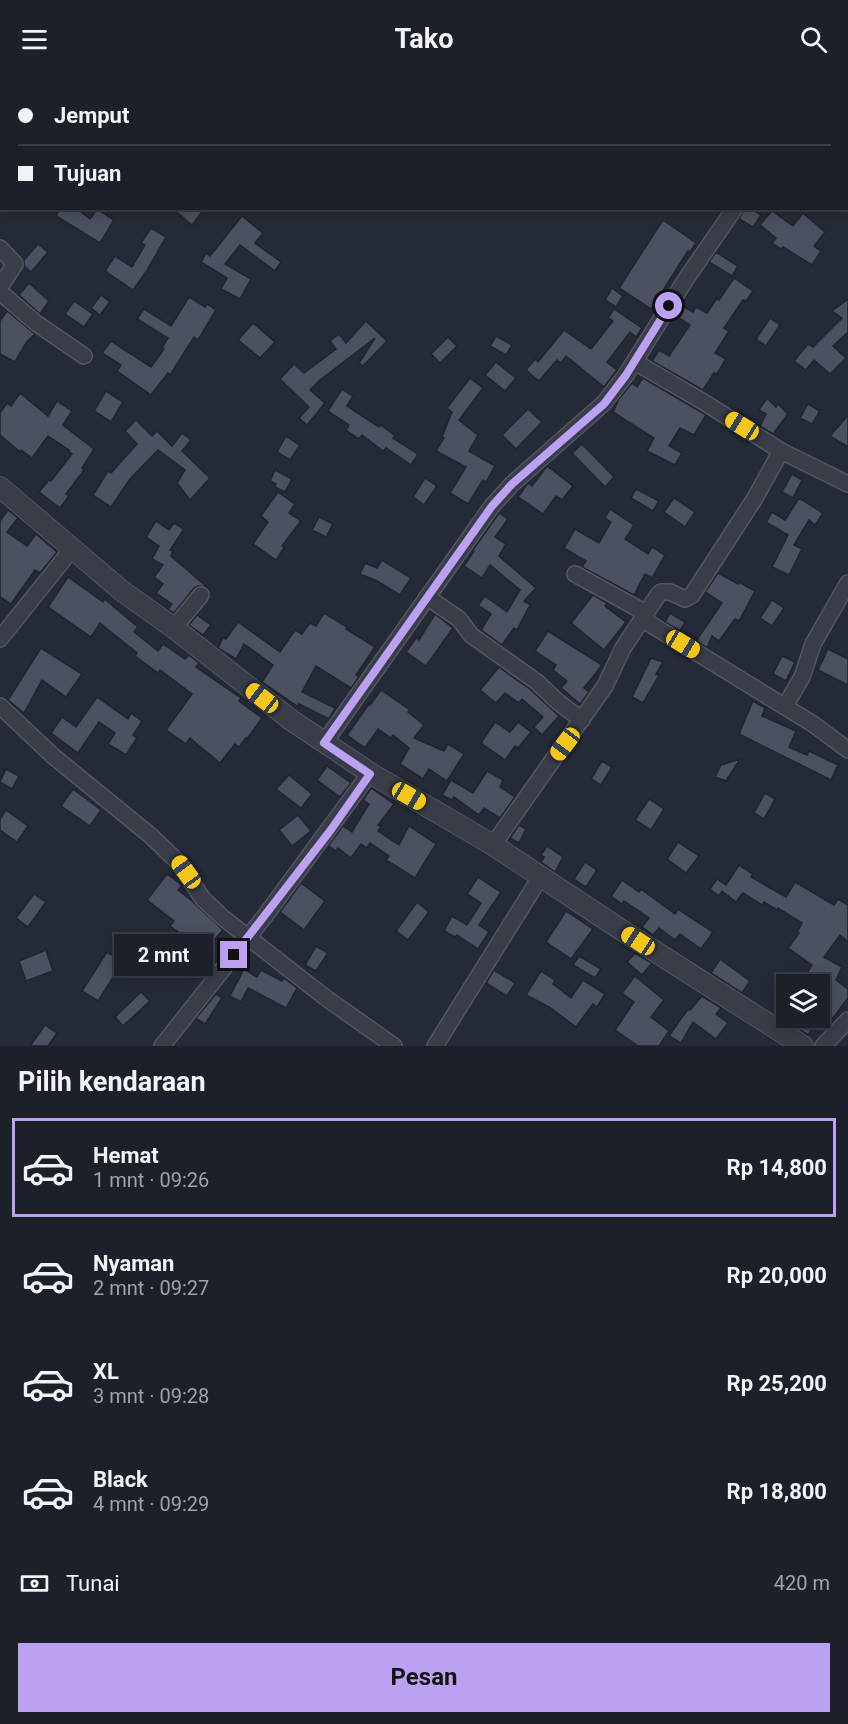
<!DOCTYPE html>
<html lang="id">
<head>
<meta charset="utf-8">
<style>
	body { margin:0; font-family:Roboto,sans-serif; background:#282d35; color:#f1f3f6; height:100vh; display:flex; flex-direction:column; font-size:22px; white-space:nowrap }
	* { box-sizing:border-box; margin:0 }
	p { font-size:20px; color:#a0a3a8 }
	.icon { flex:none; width:33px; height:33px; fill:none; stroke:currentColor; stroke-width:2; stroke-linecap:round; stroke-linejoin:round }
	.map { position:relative; height:968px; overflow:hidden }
	.drawer { display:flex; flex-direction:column; background:#1b2029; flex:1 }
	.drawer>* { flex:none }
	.guide { position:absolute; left:0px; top:0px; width:849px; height:132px; box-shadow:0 3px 15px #0003,0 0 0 2px #393e46; display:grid; align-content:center; height:132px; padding:0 18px; background:#1b2029 }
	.fabs { position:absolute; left:776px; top:896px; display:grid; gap:12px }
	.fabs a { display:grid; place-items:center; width:54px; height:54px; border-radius:0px; background:#1b2029; box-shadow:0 3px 15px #0003,0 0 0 2px #393e46; font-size:30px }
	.end { position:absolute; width:27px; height:27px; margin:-14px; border:8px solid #bca0f2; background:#111; box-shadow:0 0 0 3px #111 }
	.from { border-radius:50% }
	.bubble { position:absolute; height:42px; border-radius:0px; background:#1b2029; box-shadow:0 3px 15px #0003,0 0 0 2px #393e46; font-size:20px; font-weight:700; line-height:42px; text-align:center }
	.car { position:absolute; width:18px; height:36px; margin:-18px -9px; border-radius:8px; box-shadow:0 0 4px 2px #0007; background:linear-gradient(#f5c518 24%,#345 0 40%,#f5c518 0 76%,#345 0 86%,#f5c518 0) }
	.guide b { display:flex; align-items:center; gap:21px; height:57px; font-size:22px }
	.guide b+b { border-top:2px solid #393e46 }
	.guide i { width:15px; height:15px; background:#f1f3f6 }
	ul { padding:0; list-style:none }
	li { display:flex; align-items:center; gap:18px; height:99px; margin:0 12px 9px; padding:0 6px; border:3px solid transparent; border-radius:0px }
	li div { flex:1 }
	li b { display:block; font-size:22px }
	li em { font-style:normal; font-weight:700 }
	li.on { border-color:#bca0f2 }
	li>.icon { width:54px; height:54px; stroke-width:1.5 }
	h2 { padding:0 18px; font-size:27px; line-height:72px }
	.pay { display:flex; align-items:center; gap:15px; height:66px; padding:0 18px; font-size:22px }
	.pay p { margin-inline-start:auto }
	.cta { display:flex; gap:12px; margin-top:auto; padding:12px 18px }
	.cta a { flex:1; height:69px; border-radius:0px; background:#bca0f2; color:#111; font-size:24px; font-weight:700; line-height:69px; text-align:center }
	header { display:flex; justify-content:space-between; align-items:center; height:78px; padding:0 18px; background:#1b2029; font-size:27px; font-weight:700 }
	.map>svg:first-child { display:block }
	.building { fill:#4b5160; stroke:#1f242e; stroke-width:1.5 }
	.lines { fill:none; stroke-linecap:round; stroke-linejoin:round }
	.minor-casing { stroke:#535762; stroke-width:18 }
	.tertiary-casing { stroke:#535762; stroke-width:22 }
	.minor { stroke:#383d48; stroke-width:15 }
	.tertiary { stroke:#383d48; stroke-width:20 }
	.route { stroke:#bca0f2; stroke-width:8 }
</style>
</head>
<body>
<header><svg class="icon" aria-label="menu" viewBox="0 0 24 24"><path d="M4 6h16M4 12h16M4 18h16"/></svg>Tako<svg class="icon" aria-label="search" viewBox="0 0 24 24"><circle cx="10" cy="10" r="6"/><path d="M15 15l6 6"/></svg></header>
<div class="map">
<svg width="848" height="968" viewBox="0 0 848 968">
	<rect width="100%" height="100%" fill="#242a37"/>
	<!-- building -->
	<g class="building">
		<path d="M61,130H76L90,141L97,131L114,142L100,165L56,138Z"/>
		<path d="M172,130H205L192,147Z"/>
		<path d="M745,130H750L761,137L753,149L739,141Z"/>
		<path d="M772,133L793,148L803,135L825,154L814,168L821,173L812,187L783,169L781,171L772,165L776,160L760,147Z"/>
		<path d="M242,138L263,155L255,165L281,184L275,193L240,167L225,186L251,201L240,221L221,211L227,200L201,184L206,175L210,178Z"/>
		<path d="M663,142L696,165L690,174L688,173L651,231L619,210Z"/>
		<path d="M151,150L166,159L146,194L133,212L105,193L115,178L132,189L145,167L141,165Z"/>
		<path d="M38,166L48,174L31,194L24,188V182Z"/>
		<path d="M716,174L738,188L732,198L709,184Z"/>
		<path d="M734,200L753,213L746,223L743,222L724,250L729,253L715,275L726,281L717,296L714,295L703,312L652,283L659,272L669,278L690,247L675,237L681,227L693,234L696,229L707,235L717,220L719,222Z"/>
		<path d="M29,205L49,223L40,236L19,217Z"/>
		<path d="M612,210L623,218L616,229L605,222Z"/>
		<path d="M101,217L110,224L100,237L91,230Z"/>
		<path d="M189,219L205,229L207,226L216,232L198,262L194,259L170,297L168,295L151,317L117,293L121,287L102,275L111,263L151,289L164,271L162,270L168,260L137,241L144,231L171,248Z"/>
		<path d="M848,221V254L833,268L846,280L830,296L814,282L806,292L794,283L808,266L813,269L842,240L832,233Z"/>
		<path d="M74,223L93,236L84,249L65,236Z"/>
		<path d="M614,231L642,250L636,259L630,254L607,284L617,292L604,309L566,278L561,285L557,282L539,303L526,292L535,281L538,284L564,252L591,271L613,243L608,240Z"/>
		<path d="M7,233L35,256L26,265L15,284L0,276V243Z"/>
		<path d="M770,240L780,247L766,268L756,261Z"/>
		<path d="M366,243L387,263L363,288L359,285L375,260L320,302L310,312L325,325L307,347L299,340L309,329L280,301L294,286L304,295L336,271L330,263L339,256L346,265Z"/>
		<path d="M253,245L275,264L260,280L238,262Z"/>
		<path d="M496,258L512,267L506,277L490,268Z"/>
		<path d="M448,259L457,268L440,285L431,276Z"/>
		<path d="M496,284L516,300L505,313L485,297Z"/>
		<path d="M470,300L483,310L459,342L478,357L469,373L495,388L486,404L483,402L468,426L450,415L466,389L436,373L444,360L442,359L452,334L447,330Z"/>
		<path d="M643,300L706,337L694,357L680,350L669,368L682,375L675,387L647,373L654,360L613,334L619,321L632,305L637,309Z"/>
		<path d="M342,311L353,318L347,328L379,349L381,347L395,358L393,360L418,376L411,387L386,370L383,373L362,357L359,361L346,352L349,347L328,333Z"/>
		<path d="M106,313L123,324L111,344L94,333Z"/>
		<path d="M20,315L48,338L57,323L72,333L63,347L94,371L82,390L84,392L66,416L69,418L60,430L39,414L49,402L51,403L72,376L68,373L69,372L48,358L32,380L21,372L20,374L0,357V335L7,325L11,328Z"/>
		<path d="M767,320L776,329L778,326L788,336L773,356L760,348L766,336L759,332Z"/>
		<path d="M808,326L820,333L812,346L800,340Z"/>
		<path d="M528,331L542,344L516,371L502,357Z"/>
		<path d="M848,337V369L830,358Z"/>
		<path d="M136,342L152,358L157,353L172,368L182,355L191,362L182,373L210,400L190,422L177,405L185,392L158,372L130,401L111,429L93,417L108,393L111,395L137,366L125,353Z"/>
		<path d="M286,358L300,367L290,382L277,374Z"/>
		<path d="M582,366L614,399L605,409L572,375Z"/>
		<path d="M547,388L573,408L562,422L556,418L543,436L518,419L528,405L532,408Z"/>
		<path d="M275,392L292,401L285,414L275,409L276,406L270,403Z"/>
		<path d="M792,396L802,402L793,420L782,414Z"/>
		<path d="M425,400L437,408L424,427L413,419Z"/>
		<path d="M636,411L659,423L653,433L631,420Z"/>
		<path d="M278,414L295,426L289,435L301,443L282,468L284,470L276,482L253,466L268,444L261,438Z"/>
		<path d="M674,420L695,434L685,449L664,434Z"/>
		<path d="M799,420L823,435L815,447L809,442L794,467L802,471L789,497L772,489L788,457L766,444L772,434L785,442Z"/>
		<path d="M610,431L634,447L625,461L648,476L652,469L665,477L652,500L645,496L634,517L582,489L586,483L564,470L575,451L599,465L611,444L605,440Z"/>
		<path d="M8,432L18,440L7,454L27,468L36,456L57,474L40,495L35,492L11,526L0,519V443Z"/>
		<path d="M499,435L508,441L495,459L506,466L499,478L536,510L524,523L530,527L517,552L514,550L502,567L481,552L491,536L478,527L485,518L507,534L520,512L490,487L482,500L464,488L474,473L473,472Z"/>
		<path d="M319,439L333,446L326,459L312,452Z"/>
		<path d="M156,443L169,452L174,445L184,451L170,472L173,473L171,478L207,509L198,508L194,510L174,535L168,531L172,526L156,515L163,506L154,499L163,487L152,481L159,468L146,459Z"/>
		<path d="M382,482L411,500L400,517L377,503L360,496L365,485L377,490Z"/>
		<path d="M718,495L738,506L739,504L755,513L739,543L735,541L719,563L712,558L707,570L696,563L722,525L705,514Z"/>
		<path d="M68,499L103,524L105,521L114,529L138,549L134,554L158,573L163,566L185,581L189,577L199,585L196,589L241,620L239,623L262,640L247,661L246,660L239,669L235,666L220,685L190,660L186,666L166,652L192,616L160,592L158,595L135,578L137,575L100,545L91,559L48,529Z"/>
		<path d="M593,517L607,525L605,528L626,544L604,572L571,545Z"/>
		<path d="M772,522L784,530L772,548L760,540Z"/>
		<path d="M324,535L347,549L346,551L375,569L356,597L359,599L351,610L316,588L302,614L335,630L329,641L299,626L297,628L262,604L273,587L244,566L236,581L218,570L223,560L226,561L238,544L280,574L295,552L302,556L310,545L316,548Z"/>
		<path d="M670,535L685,544L680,553L665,544Z"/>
		<path d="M435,536L453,550L426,588L406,574L416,560L419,562Z"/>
		<path d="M197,537L211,547L203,557L189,547Z"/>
		<path d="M548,553L602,587L584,610L589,614L580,626L561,610L567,603L553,592L556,587L535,573Z"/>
		<path d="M41,570L82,596L66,619L42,602L24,635L8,622Z"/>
		<path d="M828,571L848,581V607L818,592Z"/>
		<path d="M782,578L795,584L786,603L773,596Z"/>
		<path d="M651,580L663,584L656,596L659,597L643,625L632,619Z"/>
		<path d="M499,589L531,612L559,638L542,657L534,649L543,639L522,621L519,625L505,615L496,625L480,612Z"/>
		<path d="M381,612L410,632L408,634L424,647L414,660L444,673L448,666L464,676L447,703L429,691L423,701L400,686L409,670L393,657L391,660L378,651L365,670L347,657L369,626L370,627Z"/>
		<path d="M97,619L128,641L131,635L142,643L133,657L137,660L126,677L108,666L115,655L99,644L78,675L51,655L62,639L76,649Z"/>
		<path d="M753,623L765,630L762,638L796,653L789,669L807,677L809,673L838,687L831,702L739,656Z"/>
		<path d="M495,644L510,654L518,644L531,654L518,670L515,668L505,682L481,665Z"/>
		<path d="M740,681L726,703L715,699L721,687Z"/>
		<path d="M602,683L612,689L601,707L591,701Z"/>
		<path d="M327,688L351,705L340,719L317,702Z"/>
		<path d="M6,691L19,698L12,711L0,704Z"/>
		<path d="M487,693L503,702L500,709L515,719L500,740L484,730L479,737L454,719L452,722L442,717L451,702L473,715Z"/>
		<path d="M289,697L312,716L301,730L276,711Z"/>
		<path d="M371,710L394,726L378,747L381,749L378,753L399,767L409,748L436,766L415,800L386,782L389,778L370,765L367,770L361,766L351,780L338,770L336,773L328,768L343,748L352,754L369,726L363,722Z"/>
		<path d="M73,711L101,732L90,748L61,728Z"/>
		<path d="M765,715L775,721L764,741L754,735Z"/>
		<path d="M649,721L664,731L651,752L635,742Z"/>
		<path d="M6,732L28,748L17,764L0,752V741Z"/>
		<path d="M298,737L311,753L292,768L279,752Z"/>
		<path d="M519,747L526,751L519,765L510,760Z"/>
		<path d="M678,764L699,778L686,795L667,781Z"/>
		<path d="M547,768L563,779L555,794L541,784L544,779L541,777Z"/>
		<path d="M585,784L597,792L586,809L574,801Z"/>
		<path d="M739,787L753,796L751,799L786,819L795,804L834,827L838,821L848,827V864L840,857L824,879L842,889L836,902L848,911V920L833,940L819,929V906H800L812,887L788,870L799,855L797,854L802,845L778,830L777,832L764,824L762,827L743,815L736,824L722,813L719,818L710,811L717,801L726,807Z"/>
		<path d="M167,796L182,807L178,812L192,823L223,852L197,881L182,867L188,861L170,848L174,843L147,822Z"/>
		<path d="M478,799L501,814L479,847L489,854L478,871L457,857L455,859L444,853L452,838L467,847L481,825L467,816Z"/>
		<path d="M622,802L639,814L641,811L675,836L678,831L713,854L701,871L680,856L675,862L659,850L653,857L642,849L649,840L624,823L622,826L611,818Z"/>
		<path d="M301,805L325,823L304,852L280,834Z"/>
		<path d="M34,816L46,824L28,849L16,840Z"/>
		<path d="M417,824L429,834L408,862L396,853Z"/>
		<path d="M566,833L593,851L571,881L546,864Z"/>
		<path d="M316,868L328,875L316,893L305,887Z"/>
		<path d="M46,872L53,893L26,903L19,883Z"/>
		<path d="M107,874L123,884L98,923L82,913Z"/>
		<path d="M635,875L652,885L642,897L627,884Z"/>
		<path d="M579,878L601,891L595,900L573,887Z"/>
		<path d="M194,880L203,886L194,901L184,895Z"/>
		<path d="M720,881L750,903L742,915L711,895Z"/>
		<path d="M244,891L257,899L261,892L282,903L284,900L297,910L286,930L248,910L241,924L230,918Z"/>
		<path d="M494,892L515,905L507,918L486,905Z"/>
		<path d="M541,893L555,902L553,906L571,920L583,902L605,916L597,929L593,926L576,949L549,929L526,917Z"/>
		<path d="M635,898L664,922L651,939L669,953L659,968H638L615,952L634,924L622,915Z"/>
		<path d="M141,914L150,923L123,948L115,939Z"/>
		<path d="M216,916L222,920L205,946L196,940Z"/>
		<path d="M702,918L721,930L716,936L728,945L716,961L693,944L681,965L669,958L688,931L690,932Z"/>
		<path d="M800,939H820L808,957L794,948Z"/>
		<path d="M45,947L57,955L48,968H30Z"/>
	</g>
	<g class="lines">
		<!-- minor casing -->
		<g class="minor-casing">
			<g id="minor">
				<path d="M828,2L829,0"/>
				<path d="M0,170L15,186L0,209"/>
				<path d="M0,214L36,245L84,278"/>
				<path d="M635,284L702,323L781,373L848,406"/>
				<path d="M575,496L646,535"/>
				<path d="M427,519L459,541L471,557L537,604L558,624L582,642"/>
				<path d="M642,541L813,646L848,672"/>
				<path d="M174,550L201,517"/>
				<path d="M0,561L72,471"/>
				<path d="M0,628L53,678L151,758L178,784L203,821L222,839L326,920L394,968"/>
				<path d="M785,628L802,599L813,566L848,505"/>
				<path d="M324,665L492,428L512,406L604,325L626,297L686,201L735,130"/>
				<path d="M493,767L605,608L623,570L658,517L661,514H670L685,521L692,517L755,420L781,373"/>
				<path d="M162,968L265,838L370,695"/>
				<path d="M435,968L541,798"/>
				<path d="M823,968L848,942"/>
			</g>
		</g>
		<!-- tertiary casing -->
		<g class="tertiary-casing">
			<path id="tertiary" d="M0,409L122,513L174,550L291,642L370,695L493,767L620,851L803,968"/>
		</g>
		<!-- minor -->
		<use href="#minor" class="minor"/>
		<!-- tertiary -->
		<use href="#tertiary" class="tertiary"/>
	</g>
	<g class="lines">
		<!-- route -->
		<path class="route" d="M234,877L330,753L370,696L324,665L492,428L512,406L604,326L626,297L669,228"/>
	</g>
</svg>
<div class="fabs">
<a><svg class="icon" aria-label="layers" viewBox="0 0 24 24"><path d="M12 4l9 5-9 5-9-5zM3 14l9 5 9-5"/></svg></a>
</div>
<i class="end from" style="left:669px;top:228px"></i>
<i class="end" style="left:234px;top:877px"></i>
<div class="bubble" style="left:114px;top:856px;width:99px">2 mnt</div>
<i class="car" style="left:742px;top:348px;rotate:302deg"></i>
<i class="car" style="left:683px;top:566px;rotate:121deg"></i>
<i class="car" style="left:262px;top:620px;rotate:308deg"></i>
<i class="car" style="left:565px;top:666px;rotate:217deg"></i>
<i class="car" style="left:409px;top:718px;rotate:120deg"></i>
<i class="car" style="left:186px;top:794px;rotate:324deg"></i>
<i class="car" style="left:638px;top:863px;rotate:303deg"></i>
<div class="guide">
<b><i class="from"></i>Jemput</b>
<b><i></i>Tujuan</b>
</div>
</div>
<section class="drawer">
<h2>Pilih kendaraan</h2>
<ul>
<li class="on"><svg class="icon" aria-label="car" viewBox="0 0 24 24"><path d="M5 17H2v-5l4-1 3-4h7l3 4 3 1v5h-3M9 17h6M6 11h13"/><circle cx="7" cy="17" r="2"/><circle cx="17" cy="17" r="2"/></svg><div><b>Hemat</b><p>1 mnt · 09:26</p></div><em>Rp 14,800</em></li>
<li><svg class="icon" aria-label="car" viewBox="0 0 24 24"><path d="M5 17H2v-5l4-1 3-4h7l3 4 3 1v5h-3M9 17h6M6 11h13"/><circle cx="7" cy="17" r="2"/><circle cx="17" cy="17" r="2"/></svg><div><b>Nyaman</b><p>2 mnt · 09:27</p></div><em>Rp 20,000</em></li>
<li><svg class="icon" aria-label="car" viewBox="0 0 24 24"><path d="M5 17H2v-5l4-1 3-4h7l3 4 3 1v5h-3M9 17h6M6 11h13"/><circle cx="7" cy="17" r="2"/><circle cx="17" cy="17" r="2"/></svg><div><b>XL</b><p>3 mnt · 09:28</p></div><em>Rp 25,200</em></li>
<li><svg class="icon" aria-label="car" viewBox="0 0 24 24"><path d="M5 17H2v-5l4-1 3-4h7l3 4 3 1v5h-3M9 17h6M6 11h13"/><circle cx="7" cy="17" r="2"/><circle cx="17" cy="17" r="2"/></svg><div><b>Black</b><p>4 mnt · 09:29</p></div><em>Rp 18,800</em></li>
</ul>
<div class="pay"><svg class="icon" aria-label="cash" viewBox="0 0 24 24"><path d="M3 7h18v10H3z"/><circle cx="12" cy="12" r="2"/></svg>Tunai<p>420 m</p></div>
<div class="cta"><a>Pesan</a></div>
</section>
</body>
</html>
